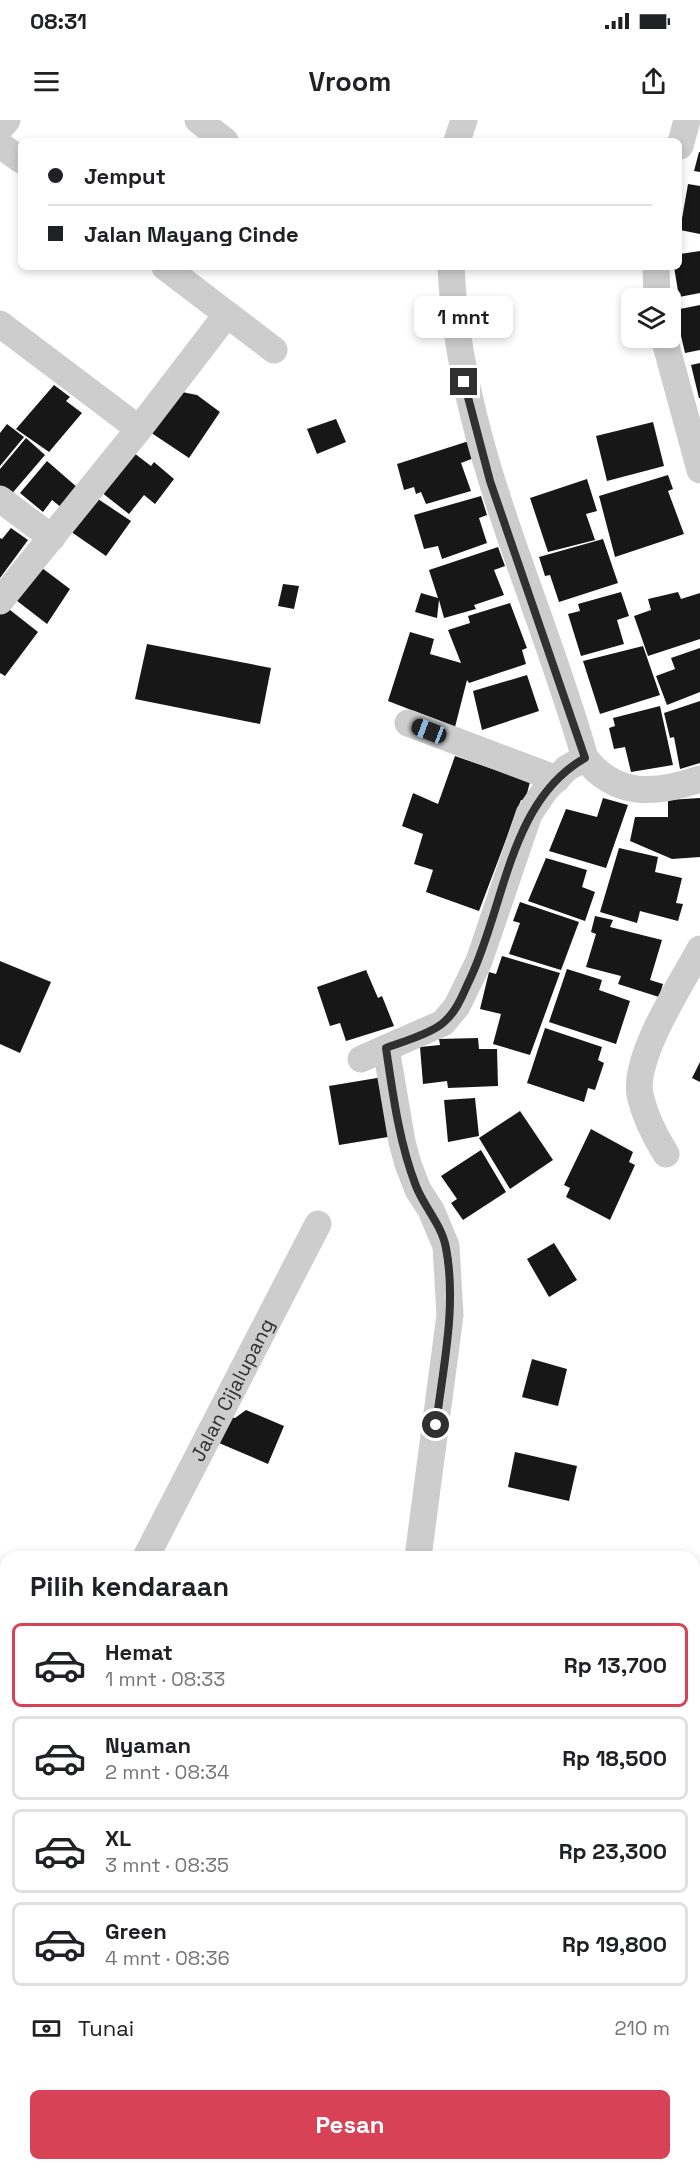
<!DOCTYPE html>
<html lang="id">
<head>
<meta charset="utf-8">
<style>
	body { margin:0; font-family:"Space Grotesk",sans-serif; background:#f2f2f2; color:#202124; height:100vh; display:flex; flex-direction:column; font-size:22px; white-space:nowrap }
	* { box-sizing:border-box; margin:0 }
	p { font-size:20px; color:#757577 }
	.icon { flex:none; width:33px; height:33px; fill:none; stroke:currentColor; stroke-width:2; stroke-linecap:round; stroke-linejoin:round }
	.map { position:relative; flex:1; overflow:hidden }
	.sheet { position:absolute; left:0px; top:1431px; width:700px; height:620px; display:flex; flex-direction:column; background:#fff; border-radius:18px 18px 0 0; box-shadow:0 3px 9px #0003 }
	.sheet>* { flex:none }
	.hud { position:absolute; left:18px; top:18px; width:664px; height:132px; border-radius:9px; box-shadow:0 3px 9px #0003; display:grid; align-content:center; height:132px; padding:0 30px; background:#fff }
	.buttons { position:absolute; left:621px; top:168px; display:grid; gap:12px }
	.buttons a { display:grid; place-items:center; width:60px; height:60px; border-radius:9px; background:#fff; box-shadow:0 3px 9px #0003; font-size:30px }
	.end { position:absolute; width:27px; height:27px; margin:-14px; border:8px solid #303030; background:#fff; box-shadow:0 0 0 3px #fff }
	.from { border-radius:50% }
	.bubble { position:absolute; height:42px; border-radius:9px; background:#fff; box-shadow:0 3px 9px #0003; font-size:20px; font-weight:700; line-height:42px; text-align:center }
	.car { position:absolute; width:18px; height:36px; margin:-18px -9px; border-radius:8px; box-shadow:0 0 4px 2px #0007; background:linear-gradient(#222 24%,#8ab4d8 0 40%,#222 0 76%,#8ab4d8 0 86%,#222 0) }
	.hud b { display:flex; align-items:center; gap:21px; height:57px; font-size:22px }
	.hud b+b { border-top:2px solid #e0e0e0 }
	.hud i { width:15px; height:15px; background:#202124 }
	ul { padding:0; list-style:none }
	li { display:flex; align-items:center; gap:18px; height:84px; margin:0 12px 9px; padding:0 18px; border:3px solid #e0e0e0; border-radius:9px }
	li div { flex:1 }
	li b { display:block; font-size:22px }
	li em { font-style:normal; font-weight:700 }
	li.current { border-color:#d74257 }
	li>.icon { width:54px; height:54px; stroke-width:1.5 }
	h2 { padding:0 30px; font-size:27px; line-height:72px }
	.pay { display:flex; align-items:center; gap:15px; height:66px; padding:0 30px; font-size:22px }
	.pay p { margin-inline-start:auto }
	.cta { display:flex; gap:12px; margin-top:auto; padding:12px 30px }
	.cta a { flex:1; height:69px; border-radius:9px; background:#d74257; color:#fff; font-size:24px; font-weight:700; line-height:69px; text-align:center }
	.status { display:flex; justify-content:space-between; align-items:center; height:42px; padding:0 30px; background:#fff; direction:ltr }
	.status svg { height:16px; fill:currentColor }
	header { display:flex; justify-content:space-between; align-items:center; height:78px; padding:0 30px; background:#fff; font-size:27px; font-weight:700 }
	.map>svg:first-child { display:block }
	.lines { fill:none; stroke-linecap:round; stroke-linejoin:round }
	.stream { stroke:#cde1ea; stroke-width:10 }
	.building { fill:#171717 }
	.street { stroke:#cdcdcd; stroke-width:27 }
	.route { stroke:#303030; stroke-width:8 }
	.labels { text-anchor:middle; stroke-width:6; stroke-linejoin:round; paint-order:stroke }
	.street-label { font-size:20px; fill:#303030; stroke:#fff }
</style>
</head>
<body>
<div class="status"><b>08:31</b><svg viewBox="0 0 49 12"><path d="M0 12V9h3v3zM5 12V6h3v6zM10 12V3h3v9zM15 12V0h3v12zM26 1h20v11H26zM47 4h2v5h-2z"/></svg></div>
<header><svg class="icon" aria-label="menu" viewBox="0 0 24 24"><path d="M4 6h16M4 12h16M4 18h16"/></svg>Vroom<svg class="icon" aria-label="share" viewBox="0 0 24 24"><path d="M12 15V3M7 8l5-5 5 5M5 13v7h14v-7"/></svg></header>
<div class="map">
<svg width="700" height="2050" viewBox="0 0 700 2050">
	<rect width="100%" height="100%" fill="#fff"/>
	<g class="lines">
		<!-- stream -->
		<g class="stream">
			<path d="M694,1571L700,1567"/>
			<path d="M335,2050L337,2044"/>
		</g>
	</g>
	<!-- building -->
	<g class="building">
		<path d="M699,32H700V52L694,51Z"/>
		<path d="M688,64L700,66V114L680,110Z"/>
		<path d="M700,131V173L679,177L674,147H680V134Z"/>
		<path d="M700,185V230L685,233L675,190Z"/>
		<path d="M700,243V278H699L691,245Z"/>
		<path d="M54,265L70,277L66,281L82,293L49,332L16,309Z"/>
		<path d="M177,271L197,275L220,292L189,338L147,310Z"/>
		<path d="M336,299L346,322L317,334L307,309Z"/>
		<path d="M653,302L664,346L607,361L596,316Z"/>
		<path d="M7,304L24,317L0,346V313Z"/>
		<path d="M26,318L45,335L9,377L0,369V349Z"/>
		<path d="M469,321L474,338L461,343L471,371L426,384L421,372L416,374L414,367L404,370L397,344Z"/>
		<path d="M134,333L151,346L154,342L174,359L155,384L144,375L129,394L101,372Z"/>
		<path d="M47,341L78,368L62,388L52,380L43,392L20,373Z"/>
		<path d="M668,355L673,369L668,371L684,414L615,437L599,376Z"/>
		<path d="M587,359L597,391L586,394L595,420L548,432L530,378Z"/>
		<path d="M481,376L487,395L479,398L487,423L442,439L438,426L424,429L414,395Z"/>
		<path d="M95,377L131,401L106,436L70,411Z"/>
		<path d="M11,408L28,420L0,458V418L2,419Z"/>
		<path d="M603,419L618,463L559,482L550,455L545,456L539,437Z"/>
		<path d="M498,427L505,446L494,450L504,475L474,485L476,489L444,498L439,480L437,498L415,492L421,473L438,478L429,450Z"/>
		<path d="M38,445L70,469L47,504L12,477Z"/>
		<path d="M283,464L299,466L294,489L278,486Z"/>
		<path d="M621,472L629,496L617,500L624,524L581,536L568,494L580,491L578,484Z"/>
		<path d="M678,472L681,479L700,473V519L648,536L634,496L651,490L648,479Z"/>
		<path d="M510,483L527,528L522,530L526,544L469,563L467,560L455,607L388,581L410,512L434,519L430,534L461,543L448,510L470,503L468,496Z"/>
		<path d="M5,486L38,512L5,556L0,553V492Z"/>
		<path d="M147,524L271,548L260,604L135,579Z"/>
		<path d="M643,526L660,575L600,594L583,541Z"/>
		<path d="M700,528V572L667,585L656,556L675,549L671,538Z"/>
		<path d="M527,555L539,591L482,610L473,571Z"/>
		<path d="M700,581V643L680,649L674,617L670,618L664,593Z"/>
		<path d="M660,586L673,645L631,652L625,627L614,629L609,608L615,606L613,598Z"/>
		<path d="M455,636L530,662L525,681L521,680L479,791L426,772L433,750L414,744L423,714L402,706L413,673L438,684Z"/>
		<path d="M603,678L628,685L606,748L549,731L566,689L597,697Z"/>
		<path d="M700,678V737L672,739L630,721L635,697H668V680Z"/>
		<path d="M619,728L658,737L655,752L682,758L676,783L683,784L678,801L640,791L637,803L600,792Z"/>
		<path d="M546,738L587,750L582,767L595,772L585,801L528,781Z"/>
		<path d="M520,782L579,802L561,850L509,834L520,803L513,801Z"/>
		<path d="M595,796L613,800L610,807L662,820L650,860L663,864L659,877L618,864L621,856L586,847L596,814L591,812Z"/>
		<path d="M502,836L560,853L530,935L493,924L501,894L480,889L489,852L496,854Z"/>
		<path d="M0,841L51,862L20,933L0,924Z"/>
		<path d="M567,849L602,860L599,870L630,881L616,924L549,902Z"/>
		<path d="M366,850L378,878L382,876L394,906L346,921L340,903L330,906L317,867Z"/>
		<path d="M545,908L602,927L598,940L604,943L595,970L588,968L584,982L527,963Z"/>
		<path d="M478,918L479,929H497L498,966L448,968L447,961L423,964L420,927L440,925L439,919Z"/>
		<path d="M700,942V962L692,958Z"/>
		<path d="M383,957L388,1017L339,1025L329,966Z"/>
		<path d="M475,978L479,1016L448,1022L444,980Z"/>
		<path d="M520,991L553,1040L510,1069L479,1018Z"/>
		<path d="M591,1009L633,1032L629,1042L635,1045L610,1100L566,1077L570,1068L564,1065Z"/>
		<path d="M481,1030L506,1072L463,1100L451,1083L457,1079L441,1056Z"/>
		<path d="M554,1123L577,1160L549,1177L527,1139Z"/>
		<path d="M532,1239L567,1249L558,1286L522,1277Z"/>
		<path d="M246,1290L284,1306L268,1344L212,1320L221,1295L235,1298Z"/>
		<path d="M515,1332L577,1346L569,1381L508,1367Z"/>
		<path d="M0,1529L6,1531V1623L2,1633L0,1632Z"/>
		<path d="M700,1702V1735L694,1728V1706Z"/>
		<path d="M700,1745V1792L694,1797V1750Z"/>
		<path d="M700,1802V1834L694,1830V1807Z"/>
		<path d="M694,1837L700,1843V1865L694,1870Z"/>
		<path d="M5,1846H6V1910L0,1908V1854H3Z"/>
		<path d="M698,1881L700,1882V1949L694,1955V1884Z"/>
		<path d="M0,1914L6,1916V1984L0,1983Z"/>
		<path d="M694,1990L700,1994V2050H691L682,2044H694Z"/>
		<path d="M0,1996L6,1997V2044H35L33,2050H0Z"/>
		<path d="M454,2044H496L490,2050H459Z"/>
		<path d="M554,2044H610L606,2050H562Z"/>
		<path d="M619,2044H647L655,2050H615Z"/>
		<path d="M672,2044H678L686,2050H668Z"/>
	</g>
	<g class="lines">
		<!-- street -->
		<g class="street">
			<path d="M198,0L225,21"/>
			<path d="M0,8L7,0"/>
			<path d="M457,21L464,0"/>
			<path d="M0,25L21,40"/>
			<path d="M680,26L687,0"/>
			<path d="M165,147L274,230"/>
			<path d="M451,147C459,323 538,472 585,638C616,678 656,674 700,659"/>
			<path d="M656,147L657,178"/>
			<path d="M0,204L139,309"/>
			<path d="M664,218L700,350"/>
			<path d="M0,379L52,418"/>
			<path d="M0,481L139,309L227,194"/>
			<path d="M408,603L557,659"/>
			<path d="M386,928L402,1022L408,1044L418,1070L431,1090L446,1126L450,1195L418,1437"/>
			<path d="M361,939L443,903L457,886L479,841L529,694L546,669L567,648L585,638"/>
			<path d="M666,1034C654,1015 645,997 640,975C633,937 681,864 700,829"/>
			<path id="s1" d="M146,1437L318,1104"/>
			<path d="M0,1787L6,1768"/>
			<path d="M441,2044L444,2050"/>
			<path d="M546,2044L551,2050"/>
			<path d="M134,2050L137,2044"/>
			<path d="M498,2050L504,2044"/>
		</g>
	</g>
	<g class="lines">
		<!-- route -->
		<path class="route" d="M436,1305C443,1247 457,1186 446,1128C442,1105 424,1087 416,1066C399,1022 393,975 386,928C402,922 433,913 444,902C457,891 463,874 470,859C505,786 509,681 585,638L490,361L464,262"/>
	</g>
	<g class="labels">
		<!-- street labels -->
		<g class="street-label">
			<text dy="7" stroke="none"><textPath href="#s1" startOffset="188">Jalan Cijalupang</textPath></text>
		</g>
	</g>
</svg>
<div class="buttons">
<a><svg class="icon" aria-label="layers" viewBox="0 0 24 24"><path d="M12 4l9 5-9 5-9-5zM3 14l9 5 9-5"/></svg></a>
</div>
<i class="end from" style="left:436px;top:1305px"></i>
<i class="end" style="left:464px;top:262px"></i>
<div class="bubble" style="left:414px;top:176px;width:99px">1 mnt</div>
<i class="car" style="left:429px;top:611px;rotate:291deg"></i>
<div class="hud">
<b><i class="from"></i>Jemput</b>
<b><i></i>Jalan Mayang Cinde</b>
</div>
<section class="sheet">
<h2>Pilih kendaraan</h2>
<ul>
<li class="current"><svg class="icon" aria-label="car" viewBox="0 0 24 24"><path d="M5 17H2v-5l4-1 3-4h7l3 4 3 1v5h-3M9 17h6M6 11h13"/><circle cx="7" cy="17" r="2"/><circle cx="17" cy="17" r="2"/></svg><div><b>Hemat</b><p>1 mnt · 08:33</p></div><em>Rp 13,700</em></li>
<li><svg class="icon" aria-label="car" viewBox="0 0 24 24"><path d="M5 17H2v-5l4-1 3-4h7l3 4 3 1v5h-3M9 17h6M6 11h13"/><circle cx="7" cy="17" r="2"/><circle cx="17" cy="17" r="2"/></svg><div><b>Nyaman</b><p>2 mnt · 08:34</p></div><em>Rp 18,500</em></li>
<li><svg class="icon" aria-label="car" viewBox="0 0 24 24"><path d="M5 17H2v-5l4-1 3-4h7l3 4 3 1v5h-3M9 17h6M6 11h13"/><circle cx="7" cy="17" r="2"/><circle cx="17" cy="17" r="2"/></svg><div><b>XL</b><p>3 mnt · 08:35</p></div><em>Rp 23,300</em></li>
<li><svg class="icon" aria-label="car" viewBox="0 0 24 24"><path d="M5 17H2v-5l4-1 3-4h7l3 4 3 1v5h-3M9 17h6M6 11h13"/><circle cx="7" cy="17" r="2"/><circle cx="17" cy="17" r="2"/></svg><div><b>Green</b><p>4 mnt · 08:36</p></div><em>Rp 19,800</em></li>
</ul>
<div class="pay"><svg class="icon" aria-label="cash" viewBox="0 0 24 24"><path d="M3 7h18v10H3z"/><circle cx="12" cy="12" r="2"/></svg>Tunai<p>210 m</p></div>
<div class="cta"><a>Pesan</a></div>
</section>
</div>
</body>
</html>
